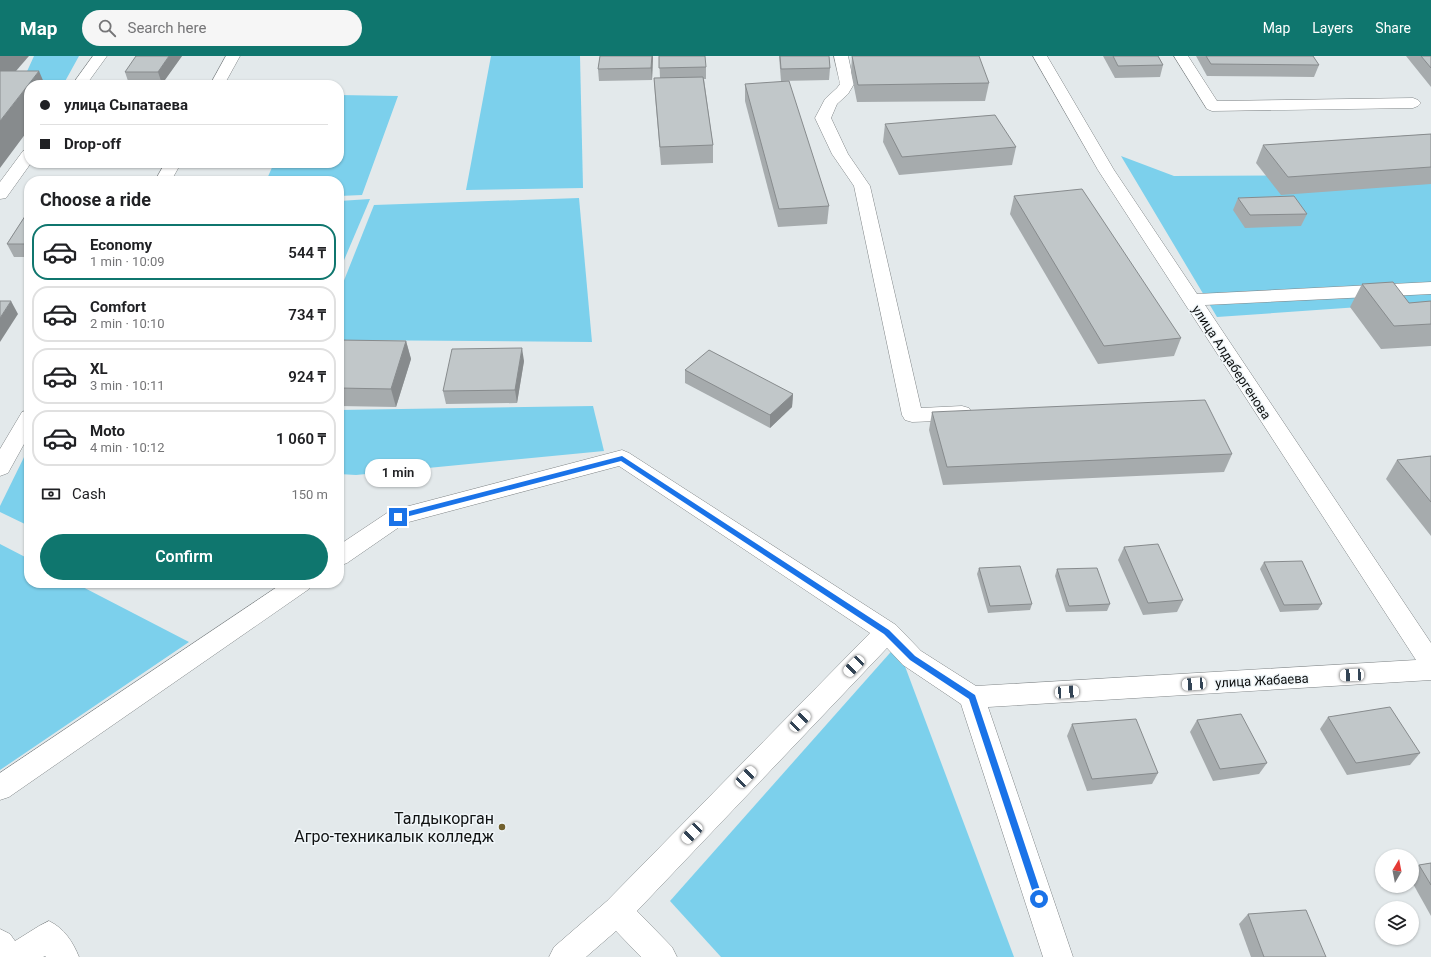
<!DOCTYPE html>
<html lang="en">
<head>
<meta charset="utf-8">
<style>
	body { margin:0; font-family:Roboto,sans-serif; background:#f6f6f6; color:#202124; height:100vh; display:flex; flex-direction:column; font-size:15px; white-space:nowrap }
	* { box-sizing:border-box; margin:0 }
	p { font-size:13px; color:#757577 }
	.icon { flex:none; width:22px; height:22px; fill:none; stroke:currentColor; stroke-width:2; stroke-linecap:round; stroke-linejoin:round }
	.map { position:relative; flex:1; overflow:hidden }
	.side { position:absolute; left:24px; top:120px; width:320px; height:412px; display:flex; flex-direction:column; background:#fff; border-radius:16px; box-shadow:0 1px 3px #0004 }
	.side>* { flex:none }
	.hud { position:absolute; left:24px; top:24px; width:320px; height:88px; border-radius:16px; box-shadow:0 1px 3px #0004; display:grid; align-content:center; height:88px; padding:0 16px; background:#fff }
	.needle { width:26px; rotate:10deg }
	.controls { position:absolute; left:1375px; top:793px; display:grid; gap:8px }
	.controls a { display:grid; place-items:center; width:44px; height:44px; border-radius:50%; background:#fff; box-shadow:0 1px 3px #0004; font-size:20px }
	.end { position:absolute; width:18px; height:18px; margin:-9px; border:5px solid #1a73e8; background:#fff; box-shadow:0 0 0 2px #fff }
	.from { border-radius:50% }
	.bubble { position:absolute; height:28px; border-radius:14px; background:#fff; box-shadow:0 1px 3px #0004; font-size:13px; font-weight:600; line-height:28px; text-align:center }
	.car { position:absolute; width:12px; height:24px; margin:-12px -6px; border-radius:5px; box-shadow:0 0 3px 1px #0007; background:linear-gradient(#fff 24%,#345 0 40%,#fff 0 76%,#345 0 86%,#fff 0) }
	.hud b { display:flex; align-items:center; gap:14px; height:38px; font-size:15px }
	.hud b+b { border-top:1px solid #e0e0e0 }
	.hud i { width:10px; height:10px; background:#202124 }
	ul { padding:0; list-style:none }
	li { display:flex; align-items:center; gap:12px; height:56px; margin:0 8px 6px; padding:0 8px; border:2px solid #e0e0e0; border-radius:16px }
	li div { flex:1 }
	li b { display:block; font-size:15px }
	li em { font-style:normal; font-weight:600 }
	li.current { border-color:#0f766e }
	li>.icon { width:36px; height:36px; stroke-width:1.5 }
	h2 { padding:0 16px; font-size:18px; line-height:48px }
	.pay { display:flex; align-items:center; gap:10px; height:44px; padding:0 16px; font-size:15px }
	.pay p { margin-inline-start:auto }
	.primary-button { display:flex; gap:8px; margin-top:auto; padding:8px 16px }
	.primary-button a { flex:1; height:46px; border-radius:24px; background:#0f766e; color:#fff; font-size:16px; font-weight:600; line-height:46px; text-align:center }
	header { display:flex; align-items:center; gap:24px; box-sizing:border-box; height:56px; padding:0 20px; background:#0f766e; color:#fff }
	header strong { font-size:19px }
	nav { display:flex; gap:22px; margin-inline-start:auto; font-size:14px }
	.search { width:280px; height:36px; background:#f6f6f6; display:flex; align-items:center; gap:10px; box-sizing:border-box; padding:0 14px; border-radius:22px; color:#757577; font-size:15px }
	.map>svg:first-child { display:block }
	.green { fill:#7cd0ec }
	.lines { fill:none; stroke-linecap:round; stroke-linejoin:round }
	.minor-casing { stroke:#818688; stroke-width:1 }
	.minor { fill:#fff; fill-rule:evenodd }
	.wall { fill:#a6abad }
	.shaded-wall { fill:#878b8d }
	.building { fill:#c1c7c9; stroke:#878b8d }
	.route { fill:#1a73e8 }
	.poi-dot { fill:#71602e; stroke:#f0f6f9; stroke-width:1.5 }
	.labels { text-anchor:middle; stroke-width:3; stroke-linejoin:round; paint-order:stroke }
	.street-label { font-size:13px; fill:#0f1111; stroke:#f0f6f9 }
	.near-poi-label { font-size:16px; fill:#0f1111; stroke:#f0f6f9; text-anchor:end }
</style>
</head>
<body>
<header>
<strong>Map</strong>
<div class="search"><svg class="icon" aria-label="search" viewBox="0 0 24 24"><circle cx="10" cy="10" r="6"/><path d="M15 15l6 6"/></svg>Search here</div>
<nav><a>Map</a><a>Layers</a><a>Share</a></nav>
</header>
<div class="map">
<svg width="1431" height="901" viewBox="0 0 1431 901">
	<rect width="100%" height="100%" fill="#e3e9eb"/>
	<!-- green -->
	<g class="green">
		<path d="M34,0H79L63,29H29L19,33Z"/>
		<path d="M491,0H580L583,132L466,134Z"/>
		<path d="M339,39L398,40L362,139L339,140V125H266L274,107H339Z"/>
		<path d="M1121,100L1174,120L1431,119V246L1217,261Z"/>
		<path d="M579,142L592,286L339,284V237L374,149Z"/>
		<path d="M370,143L339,216V145Z"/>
		<path d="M593,350L604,395L356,419L339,418V354Z"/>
		<path d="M29,391V470L0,456V450Z"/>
		<path d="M0,488L29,503V527H75L189,586L0,714Z"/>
		<path d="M897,589L1014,901H721L670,845Z"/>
	</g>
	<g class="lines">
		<!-- minor casing -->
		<g class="minor-casing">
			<g id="minor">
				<path d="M93,0H107L86,29H72Z"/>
				<path d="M226,0H240L224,29H210Z"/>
				<path d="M834,0H848L854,28L848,38L837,48L831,62L848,98L870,130L921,352L962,350L969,352L972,357L969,362L962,364L912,366L905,364L902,359L854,130L832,98L815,62L825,43L837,32L840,28Z"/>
				<path d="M1033,0H1047L1114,114L1197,238L1431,226V238L1205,249L1431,587V624L988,651L1073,901H1043L961,648L903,609L887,592L637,855L672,891L677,901H641L616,875L586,901H549L554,891L607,845L870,577L619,410L405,467L347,507L339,510V489L390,455L622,394L629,397L896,569L921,595L976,630L1416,604L1098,114Z"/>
				<path d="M1174,0H1188L1217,45L1413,42L1418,44L1421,47L1418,50L1413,52L1212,55L1207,53Z"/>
				<path d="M29,93V107H31L6,142L0,143V126L23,95Z"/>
				<path d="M165,107H181L171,125H155Z"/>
				<path d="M29,354V379L8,417L0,420V393L22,356Z"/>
				<path d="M283,527H313L309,533L9,741L0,744V717Z"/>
				<path d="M49,865C64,872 73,886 79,901H46L45,900L43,901H0V873L10,878L15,885L39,870Z"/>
			</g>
		</g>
		<!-- minor -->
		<use href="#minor" class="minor"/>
	</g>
	<!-- wall -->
	<g class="wall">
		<path d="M182,0L162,28H129L125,16Z"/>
		<path d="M600,0H653L652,24L599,25L598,13Z"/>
		<path d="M659,0L706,11V23H704L713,89V107L661,109L655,40L654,22H660Z"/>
		<path d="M779,0H829L830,12L829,24L781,25Z"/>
		<path d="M852,0L989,27L985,45L857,46L851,16Z"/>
		<path d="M1103,0H1158L1163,9L1160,21L1115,22Z"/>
		<path d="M1196,0H1313L1319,9L1314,21L1207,20Z"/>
		<path d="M1406,0H1431V31Z"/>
		<path d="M745,28L829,150L827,168L778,171L745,45Z"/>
		<path d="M885,68L1016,91L1012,109L899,119L883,86Z"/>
		<path d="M1431,78V128L1281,139L1256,107L1263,89Z"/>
		<path d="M1014,140L1181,282L1174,300L1098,308L1010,158Z"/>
		<path d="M1238,142L1307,158L1301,170L1245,172L1233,154Z"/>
		<path d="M29,154V201H14L7,188Z"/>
		<path d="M1362,228L1409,247L1431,245V290L1381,293L1350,251Z"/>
		<path d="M339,284L406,285L411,303L396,351L339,350Z"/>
		<path d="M524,305L517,347L446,348L443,335Z"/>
		<path d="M685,314L793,338L792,351L770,372L685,327Z"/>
		<path d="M932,356L1232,398L1224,416L943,429L929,374Z"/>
		<path d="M1431,400V480L1386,423L1397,404Z"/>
		<path d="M1124,491L1183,544L1177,556L1143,559L1118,504Z"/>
		<path d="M1264,506L1322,548L1318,554L1280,556L1260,513Z"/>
		<path d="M979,512L1032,548L1030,554L988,557L977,518Z"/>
		<path d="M1057,513L1110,548L1107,555L1066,556L1055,520Z"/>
		<path d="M1328,661L1420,697L1410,709L1347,719L1320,673Z"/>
		<path d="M1197,664L1267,707L1259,718L1213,725L1190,676Z"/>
		<path d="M1072,668L1158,717L1152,728L1087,735L1067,680Z"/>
		<path d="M1431,807V860L1412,826V816L1419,809Z"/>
		<path d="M1248,858L1326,901H1251L1239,868Z"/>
	</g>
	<!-- shaded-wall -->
	<g class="shaded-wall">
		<path d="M0,0H29L3,30L0,24Z"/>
		<path d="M169,0H182L162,28L158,16Z"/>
		<path d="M652,0H653L652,24L651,12Z"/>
		<path d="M39,15L45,29H29V73L0,112V65Z"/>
		<path d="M11,245L18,258L0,286V262Z"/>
		<path d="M406,285L411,303L396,351L391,333Z"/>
		<path d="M522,292L524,305L517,347L515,334Z"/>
		<path d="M793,338L792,351L770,372V359Z"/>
	</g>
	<!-- building -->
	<g class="building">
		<path d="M136,0H169L158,16H125Z"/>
		<path d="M600,0H652L651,12L598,13Z"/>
		<path d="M659,0H705L706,11L659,12Z"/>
		<path d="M780,0H829L830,12L781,13Z"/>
		<path d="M852,0H979L989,27L858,29Z"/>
		<path d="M1113,0H1158L1163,9L1118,10Z"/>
		<path d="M1206,0H1313L1319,9L1211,8Z"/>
		<path d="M1421,0H1431V12Z"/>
		<path d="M0,15H39L0,65Z"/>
		<path d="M703,21L713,89L660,91L654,22Z"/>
		<path d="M789,25L829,150L779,153L745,28Z"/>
		<path d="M995,59L1016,91L902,101L885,68Z"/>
		<path d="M1431,78V111L1288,121L1263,89Z"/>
		<path d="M1082,133L1181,282L1104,290L1014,140Z"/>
		<path d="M1294,140L1307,158L1250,159L1238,142Z"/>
		<path d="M29,154V188H7Z"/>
		<path d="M1393,226L1409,247L1431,245V268L1394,270L1362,228Z"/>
		<path d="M0,245H11L0,262Z"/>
		<path d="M339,284L406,285L391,333L339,332Z"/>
		<path d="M522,292L515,334L443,335L452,293Z"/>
		<path d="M709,294L793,338L770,359L685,314Z"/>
		<path d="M1205,344L1232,398L947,411L932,356Z"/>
		<path d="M1431,400V446L1397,404Z"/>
		<path d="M1158,488L1183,544L1148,547L1124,491Z"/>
		<path d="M1302,505L1322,548L1284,549L1264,506Z"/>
		<path d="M1020,510L1032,548L990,550L979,512Z"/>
		<path d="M1097,512L1110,548L1069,550L1057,513Z"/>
		<path d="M1390,651L1420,697L1356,707L1328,661Z"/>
		<path d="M1241,658L1267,707L1220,713L1197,664Z"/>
		<path d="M1136,663L1158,717L1092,723L1072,668Z"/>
		<path d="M1431,807V829L1419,809Z"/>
		<path d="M1306,854L1326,901H1264L1248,858Z"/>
	</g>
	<!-- route -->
	<path class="route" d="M622,400L889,574L915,600L975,639L1043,843L1042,846L1039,847L1036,846L1035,843L969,643L910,604L884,578L621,405L398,463L395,461L398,458Z"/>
	<!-- markers -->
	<circle class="poi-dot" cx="502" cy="771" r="4"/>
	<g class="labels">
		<!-- street labels -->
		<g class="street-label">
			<text transform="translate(1232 306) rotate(57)" y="5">улица Алдабергенова</text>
			<text transform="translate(1262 624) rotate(-3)" y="5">улица Жабаева</text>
		</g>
		<!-- near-poi labels -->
		<g class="near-poi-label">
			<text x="494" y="768">Талдыкорган<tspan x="494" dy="18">Агро-техникалык колледж</tspan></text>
		</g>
	</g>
</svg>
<div class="controls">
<a><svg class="needle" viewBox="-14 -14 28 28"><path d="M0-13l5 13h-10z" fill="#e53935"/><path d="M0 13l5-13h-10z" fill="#757577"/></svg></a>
<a><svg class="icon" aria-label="layers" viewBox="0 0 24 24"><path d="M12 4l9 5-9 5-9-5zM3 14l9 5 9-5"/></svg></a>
</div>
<i class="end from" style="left:1039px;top:843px"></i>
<i class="end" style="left:398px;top:461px"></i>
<div class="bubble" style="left:365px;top:403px;width:66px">1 min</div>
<i class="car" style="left:854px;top:610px;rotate:224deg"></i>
<i class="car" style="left:1352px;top:619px;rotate:267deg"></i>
<i class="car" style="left:1194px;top:628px;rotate:266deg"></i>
<i class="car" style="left:1067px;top:636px;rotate:86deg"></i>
<i class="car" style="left:800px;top:665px;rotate:44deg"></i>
<i class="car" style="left:746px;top:721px;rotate:44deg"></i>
<i class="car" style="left:692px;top:777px;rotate:224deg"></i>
<div class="hud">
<b><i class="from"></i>улица Сыпатаева</b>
<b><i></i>Drop-off</b>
</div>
<section class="side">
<h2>Choose a ride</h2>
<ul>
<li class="current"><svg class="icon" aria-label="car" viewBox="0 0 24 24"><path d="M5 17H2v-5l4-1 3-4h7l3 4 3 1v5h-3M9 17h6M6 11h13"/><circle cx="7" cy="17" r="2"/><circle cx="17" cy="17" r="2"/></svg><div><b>Economy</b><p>1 min · 10:09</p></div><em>544 ₸</em></li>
<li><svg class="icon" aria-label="car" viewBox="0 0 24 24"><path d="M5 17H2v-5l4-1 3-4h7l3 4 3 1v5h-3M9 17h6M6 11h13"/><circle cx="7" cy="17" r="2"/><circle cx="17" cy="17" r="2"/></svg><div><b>Comfort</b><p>2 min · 10:10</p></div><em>734 ₸</em></li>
<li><svg class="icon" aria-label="car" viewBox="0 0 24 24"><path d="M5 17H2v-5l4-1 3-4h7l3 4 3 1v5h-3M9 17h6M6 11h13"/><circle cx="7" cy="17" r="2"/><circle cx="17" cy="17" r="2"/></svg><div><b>XL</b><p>3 min · 10:11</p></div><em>924 ₸</em></li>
<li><svg class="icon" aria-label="car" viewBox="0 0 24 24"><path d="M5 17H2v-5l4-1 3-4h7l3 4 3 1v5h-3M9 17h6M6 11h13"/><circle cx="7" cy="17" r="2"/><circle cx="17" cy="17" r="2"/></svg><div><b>Moto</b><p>4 min · 10:12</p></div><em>1 060 ₸</em></li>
</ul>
<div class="pay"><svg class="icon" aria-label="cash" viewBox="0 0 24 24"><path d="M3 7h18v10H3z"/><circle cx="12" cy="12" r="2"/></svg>Cash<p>150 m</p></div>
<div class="primary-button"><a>Confirm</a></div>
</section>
</div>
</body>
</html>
